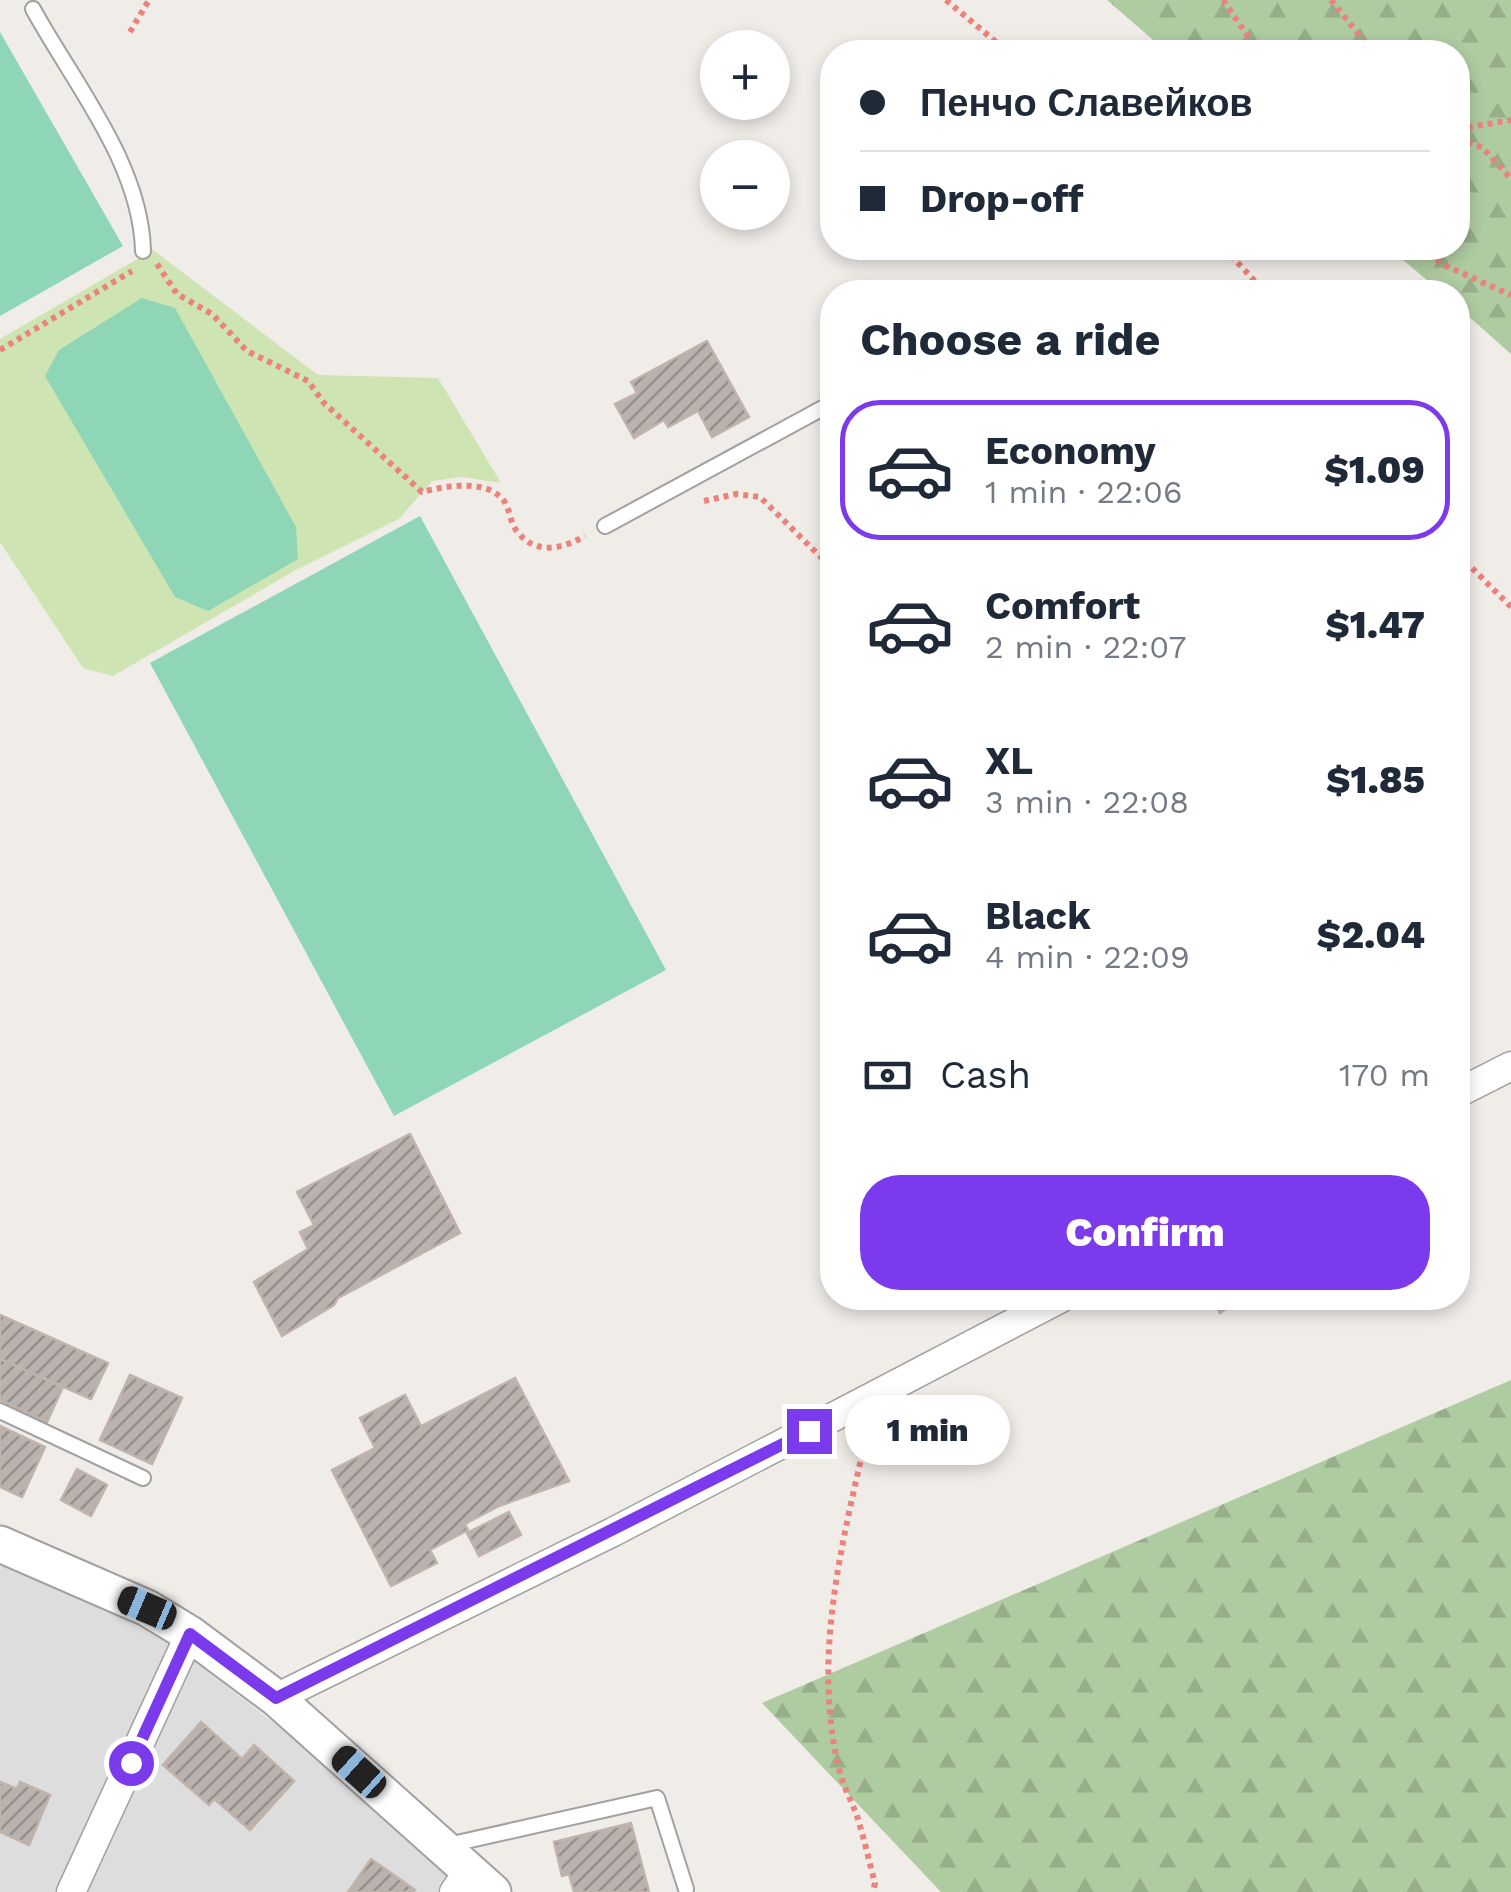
<!DOCTYPE html>
<html lang="en">
<head>
<meta charset="utf-8">
<style>
	body { margin:0; font-family:"Work Sans",sans-serif; background:#f2f2f3; color:#1f2937; height:100vh; display:flex; flex-direction:column; font-size:38px; white-space:nowrap }
	* { box-sizing:border-box; margin:0 }
	p { font-size:32px; color:#747a83 }
	.icon { flex:none; width:55px; height:55px; fill:none; stroke:currentColor; stroke-width:2; stroke-linecap:round; stroke-linejoin:round }
	.map { position:relative; flex:1; overflow:hidden }
	.drawer { position:absolute; left:820px; top:280px; width:650px; height:1030px; display:flex; flex-direction:column; background:#fff; border-radius:40px; box-shadow:0 5px 15px #0003 }
	.drawer>* { flex:none }
	.guide { position:absolute; left:820px; top:40px; width:650px; height:220px; border-radius:40px; box-shadow:0 5px 15px #0003; display:grid; align-content:center; height:220px; padding:0 40px; background:#fff }
	.fabs { position:absolute; left:700px; top:30px; display:grid; gap:20px }
	.fabs a { display:grid; place-items:center; width:90px; height:90px; border-radius:50%; background:#fff; box-shadow:0 5px 15px #0003; font-size:50px }
	.end { position:absolute; width:45px; height:45px; margin:-22px; border:12px solid #7c3aed; background:#fff; box-shadow:0 0 0 5px #fff }
	.from { border-radius:50% }
	.bubble { position:absolute; height:70px; border-radius:35px; background:#fff; box-shadow:0 5px 15px #0003; font-size:32px; font-weight:800; line-height:70px; text-align:center }
	.car { position:absolute; width:30px; height:60px; margin:-30px -15px; border-radius:12px; box-shadow:0 0 8px 2px #0007; background:linear-gradient(#222 24%,#8ab4d8 0 40%,#222 0 76%,#8ab4d8 0 86%,#222 0) }
	.guide b { display:flex; align-items:center; gap:35px; height:95px; font-size:38px }
	.guide b+b { border-top:2px solid #e0e1e3 }
	.guide i { width:25px; height:25px; background:#1f2937 }
	ul { padding:0; list-style:none }
	li { display:flex; align-items:center; gap:30px; height:140px; margin:0 20px 15px; padding:0 20px; border:5px solid transparent; border-radius:40px }
	li div { flex:1 }
	li b { display:block; font-size:38px }
	li em { font-style:normal; font-weight:800 }
	li.active { border-color:#7c3aed }
	li>.icon { width:90px; height:90px; stroke-width:1.5 }
	h2 { padding:0 40px; font-size:45px; line-height:120px }
	.pay { display:flex; align-items:center; gap:25px; height:110px; padding:0 40px; font-size:38px }
	.pay p { margin-inline-start:auto }
	.button { display:flex; gap:20px; margin-top:auto; padding:20px 40px }
	.button a { flex:1; height:115px; border-radius:40px; background:#7c3aed; color:#fff; font-size:40px; font-weight:800; line-height:115px; text-align:center }
	.map>svg:first-child { display:block }
	.residential { fill:#dedddd }
	.grass { fill:#cee4b3 }
	.forest { fill:url(#forest-firs) }
	.pitch { fill:#8ed6b6 }
	.building { fill:url(#building-hatch); stroke:#c0b3ab; stroke-width:2.5 }
	.lines { fill:none; stroke-linecap:round; stroke-linejoin:round }
	.service-casing { stroke:#a1a1a1; stroke-width:18 }
	.minor-casing { stroke:#a1a1a1; stroke-width:31 }
	.tertiary-casing { stroke:#a1a1a1; stroke-width:39 }
	.path { stroke:#ec827c; stroke-width:6; stroke-dasharray:5 5; stroke-linecap:butt }
	.service { stroke:#fff; stroke-width:14 }
	.minor { stroke:#fff; stroke-width:28 }
	.tertiary { stroke:#fff; stroke-width:35 }
	.route { stroke:#7c3aed; stroke-width:12 }
</style>
</head>
<body>
<div class="map">
<svg width="1511" height="1892" viewBox="0 0 1511 1892">
	<defs>
		<pattern id="forest-firs" width="22" height="20" patternUnits="userSpaceOnUse" patternTransform="scale(2.5)"><rect width="22" height="20" fill="#afcba1"/><path d="M5 1l3.5 6h-7zM16 11l3.5 6h-7z" fill="#96ae8a"/></pattern>
		<pattern id="building-hatch" width="6" height="6" patternUnits="userSpaceOnUse" patternTransform="scale(2.5)"><rect width="6" height="6" fill="#b9b2ad"/><path d="M-1 1l2-2M0 6l6-6M5 7l2-2" fill="none" stroke="#96908c"/></pattern>
	</defs>
	<rect width="100%" height="100%" fill="#f0ece8"/>
	<!-- residential -->
	<path class="residential" d="M0,1552L175,1647L316,1755L466,1892H0Z"/>
	<!-- grass -->
	<path class="grass" d="M153,250L318,375L438,378L501,483L462,477L432,481L399,519L296,570L113,676L83,668L0,542V339Z"/>
	<!-- forest -->
	<g class="forest">
		<path d="M1107,0H1511V354L1458,307V292H1441L1389,248H1458V52H1167Z"/>
		<path d="M1511,1380V1892H941L762,1703Z"/>
	</g>
	<!-- pitch -->
	<g class="pitch">
		<path d="M0,32L123,246L0,316Z"/>
		<path d="M142,298L175,308L296,527L298,559L208,611L175,597L45,376L59,350Z"/>
		<path d="M420,516L666,970L394,1116L150,663Z"/>
	</g>
	<!-- building -->
	<g class="building">
		<path d="M707,341L749,417L712,437L698,411L668,427L664,420L634,438L615,404L637,393L631,382Z"/>
		<path d="M410,1134L460,1233L338,1298L334,1305L282,1336L254,1282L308,1249L300,1232L314,1225L297,1192Z"/>
		<path d="M1212,1298H1240L1220,1313Z"/>
		<path d="M0,1315L108,1363L91,1399L0,1359Z"/>
		<path d="M0,1359L63,1387L47,1422L0,1400Z"/>
		<path d="M130,1375L182,1398L152,1464L100,1440Z"/>
		<path d="M515,1378L569,1481L499,1506L465,1524L468,1530L430,1550L437,1563L391,1586L332,1470L375,1448L360,1418L405,1395L421,1426Z"/>
		<path d="M0,1426L45,1447L22,1497L0,1487Z"/>
		<path d="M77,1469L107,1485L91,1516L61,1500Z"/>
		<path d="M509,1512L521,1535L479,1556L467,1533Z"/>
		<path d="M201,1722L242,1759L254,1745L294,1781L250,1830L214,1799L209,1805L163,1765Z"/>
		<path d="M0,1782L17,1789L20,1782L50,1795L29,1845L0,1832Z"/>
		<path d="M631,1823L649,1892H574L569,1874L562,1876L554,1842Z"/>
		<path d="M371,1859L415,1890L413,1892H348Z"/>
	</g>
	<g class="lines">
		<!-- service casing -->
		<g class="service-casing">
			<g id="service">
				<path d="M33,9C74,84 141,164 143,251"/>
				<path d="M605,526L832,403"/>
				<path d="M0,1411L143,1478"/>
				<path d="M448,1845L657,1798L686,1889"/>
			</g>
		</g>
		<!-- minor casing -->
		<g class="minor-casing">
			<g id="minor">
				<path d="M1458,1093L1511,1066"/>
				<path d="M276,1698L613,1532L1061,1298"/>
				<path d="M71,1892L190,1634"/>
				<path d="M454,1892L469,1871"/>
			</g>
		</g>
		<!-- tertiary casing -->
		<g class="tertiary-casing">
			<path id="tertiary" d="M0,1544L147,1608L190,1634L276,1698L493,1892"/>
		</g>
		<!-- path -->
		<g class="path">
			<path d="M946,0L1008,52"/>
			<path d="M1223,0L1259,52"/>
			<path d="M1331,0L1373,52"/>
			<path d="M130,32L149,0"/>
			<path d="M1458,129L1511,120"/>
			<path d="M1458,139L1482,147L1511,179"/>
			<path d="M1224,248L1265,292"/>
			<path d="M1420,248L1446,266L1511,295"/>
			<path d="M157,264L177,294L212,314L247,351L308,381L324,403L422,492C446,486 487,478 504,501C510,509 510,522 516,530C535,556 562,549 585,536"/>
			<path d="M0,350L132,271"/>
			<path d="M704,501L736,494L760,497L832,568"/>
			<path d="M1458,554L1511,607"/>
			<path d="M867,1433C842,1543 811,1660 840,1773C844,1788 852,1802 857,1816C864,1838 869,1861 875,1883L873,1892"/>
		</g>
		<!-- service -->
		<use href="#service" class="service"/>
		<!-- minor -->
		<use href="#minor" class="minor"/>
		<!-- tertiary -->
		<use href="#tertiary" class="tertiary"/>
	</g>
	<g class="lines">
		<!-- route -->
		<path class="route" d="M131,1763L190,1634L276,1698L809,1431"/>
	</g>
</svg>
<div class="fabs">
<a>+</a>
<a>−</a>
</div>
<i class="end from" style="left:131px;top:1763px"></i>
<i class="end" style="left:809px;top:1431px"></i>
<div class="bubble" style="left:845px;top:1395px;width:165px">1 min</div>
<i class="car" style="left:147px;top:1608px;rotate:293deg"></i>
<i class="car" style="left:359px;top:1772px;rotate:312deg"></i>
<div class="guide">
<b><i class="from"></i>Пенчо Славейков</b>
<b><i></i>Drop-off</b>
</div>
<section class="drawer">
<h2>Choose a ride</h2>
<ul>
<li class="active"><svg class="icon" aria-label="car" viewBox="0 0 24 24"><path d="M5 17H2v-5l4-1 3-4h7l3 4 3 1v5h-3M9 17h6M6 11h13"/><circle cx="7" cy="17" r="2"/><circle cx="17" cy="17" r="2"/></svg><div><b>Economy</b><p>1 min · 22:06</p></div><em>$1.09</em></li>
<li><svg class="icon" aria-label="car" viewBox="0 0 24 24"><path d="M5 17H2v-5l4-1 3-4h7l3 4 3 1v5h-3M9 17h6M6 11h13"/><circle cx="7" cy="17" r="2"/><circle cx="17" cy="17" r="2"/></svg><div><b>Comfort</b><p>2 min · 22:07</p></div><em>$1.47</em></li>
<li><svg class="icon" aria-label="car" viewBox="0 0 24 24"><path d="M5 17H2v-5l4-1 3-4h7l3 4 3 1v5h-3M9 17h6M6 11h13"/><circle cx="7" cy="17" r="2"/><circle cx="17" cy="17" r="2"/></svg><div><b>XL</b><p>3 min · 22:08</p></div><em>$1.85</em></li>
<li><svg class="icon" aria-label="car" viewBox="0 0 24 24"><path d="M5 17H2v-5l4-1 3-4h7l3 4 3 1v5h-3M9 17h6M6 11h13"/><circle cx="7" cy="17" r="2"/><circle cx="17" cy="17" r="2"/></svg><div><b>Black</b><p>4 min · 22:09</p></div><em>$2.04</em></li>
</ul>
<div class="pay"><svg class="icon" aria-label="cash" viewBox="0 0 24 24"><path d="M3 7h18v10H3z"/><circle cx="12" cy="12" r="2"/></svg>Cash<p>170 m</p></div>
<div class="button"><a>Confirm</a></div>
</section>
</div>
</body>
</html>
